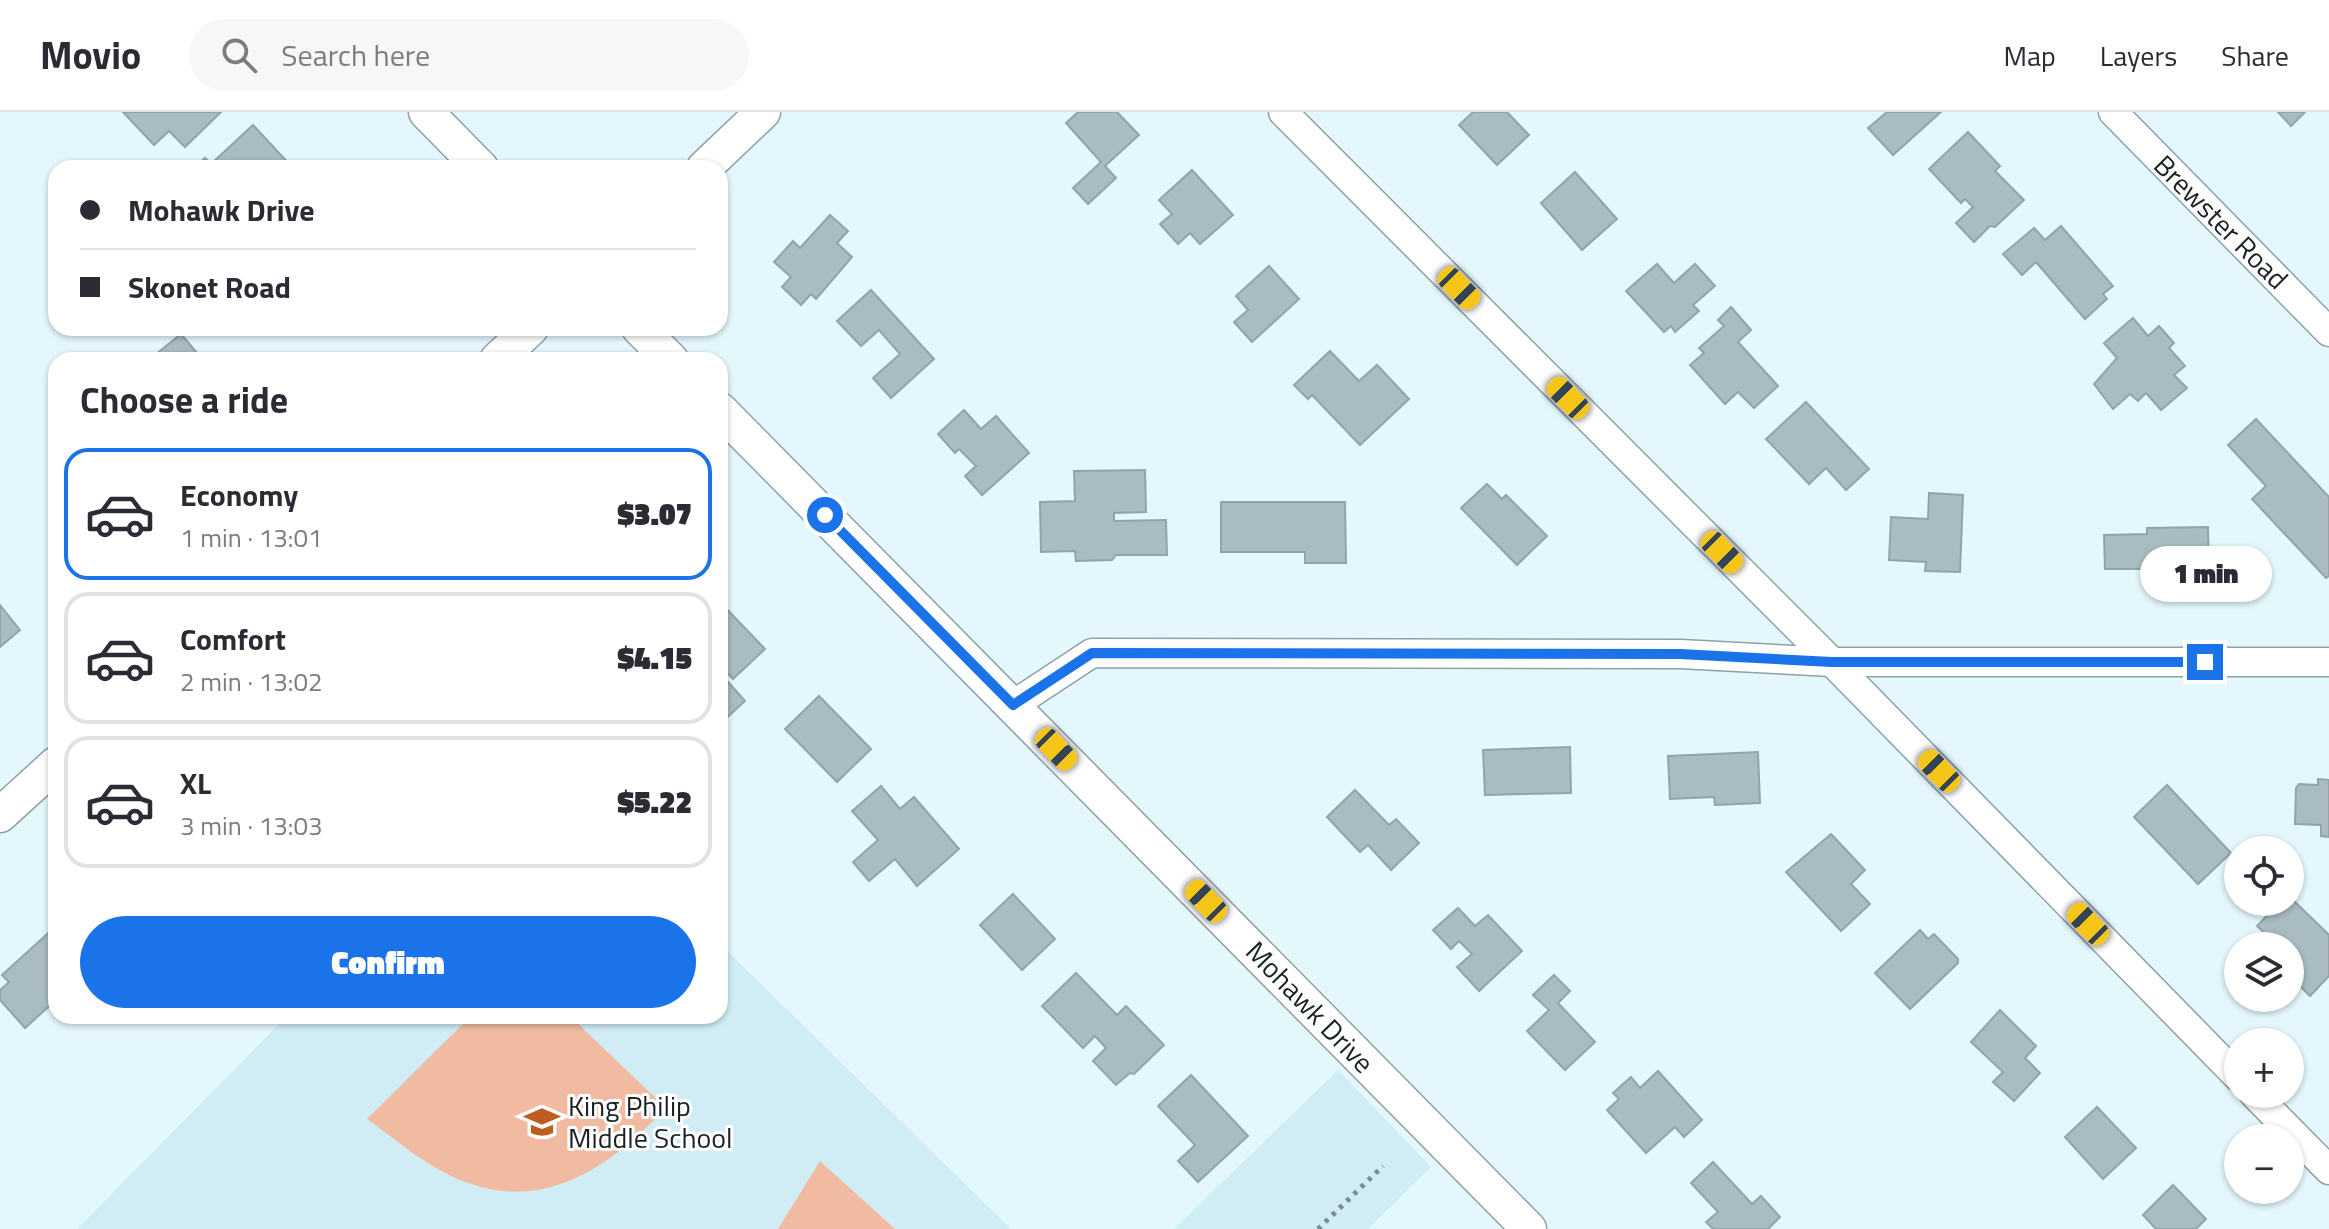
<!DOCTYPE html>
<html lang="en">
<head>
<meta charset="utf-8">
<style>
	body { margin:0; font-family:"Titillium Web",sans-serif; background:#f7f7f7; color:#2b2b33; height:100vh; display:flex; flex-direction:column; font-size:30px; white-space:nowrap }
	* { box-sizing:border-box; margin:0 }
	p { font-size:26px; color:#7c7c81 }
	.icon { flex:none; width:44px; height:44px; fill:none; stroke:currentColor; stroke-width:2; stroke-linecap:round; stroke-linejoin:round }
	.map { position:relative; flex:1; overflow:hidden }
	.side { position:absolute; left:48px; top:240px; width:680px; height:672px; display:flex; flex-direction:column; background:#fff; border-radius:24px; box-shadow:0 2px 6px #0004 }
	.side>* { flex:none }
	.hud { position:absolute; left:48px; top:48px; width:680px; height:176px; border-radius:24px; box-shadow:0 2px 6px #0004; display:grid; align-content:center; height:176px; padding:0 32px; background:#fff }
	.tools { position:absolute; left:2224px; top:724px; display:grid; gap:16px }
	.tools a { display:grid; place-items:center; width:80px; height:80px; border-radius:50%; background:#fff; box-shadow:0 2px 6px #0004; font-size:40px }
	.end { position:absolute; width:36px; height:36px; margin:-18px; border:10px solid #1a73e8; background:#fff; box-shadow:0 0 0 4px #fff }
	.from { border-radius:50% }
	.bubble { position:absolute; height:56px; border-radius:28px; background:#fff; box-shadow:0 2px 6px #0004; font-size:26px; font-weight:800; line-height:56px; text-align:center }
	.car { position:absolute; width:24px; height:48px; margin:-24px -12px; border-radius:10px; box-shadow:0 0 6px 2px #0007; background:linear-gradient(#f5c518 24%,#345 0 40%,#f5c518 0 76%,#345 0 86%,#f5c518 0) }
	.hud b { display:flex; align-items:center; gap:28px; height:76px; font-size:30px }
	.hud b+b { border-top:2px solid #e1e1e2 }
	.hud i { width:20px; height:20px; background:#2b2b33 }
	ul { padding:0; list-style:none }
	li { display:flex; align-items:center; gap:24px; height:132px; margin:0 16px 12px; padding:0 16px; border:4px solid #e1e1e2; border-radius:24px }
	li div { flex:1 }
	li b { display:block; font-size:30px }
	li em { font-style:normal; font-weight:800 }
	li.current { border-color:#1a73e8 }
	li>.icon { width:72px; height:72px; stroke-width:1.5 }
	h2 { padding:0 32px; font-size:36px; line-height:96px }
	.primary-button { display:flex; gap:16px; margin-top:auto; padding:16px 32px }
	.primary-button a { flex:1; height:92px; border-radius:48px; background:#1a73e8; color:#fff; font-size:32px; font-weight:800; line-height:92px; text-align:center }
	header { display:flex; align-items:center; gap:48px; box-sizing:border-box; height:112px; padding:0 40px; background:#fff; border-bottom:2px solid #e1e1e2 }
	header strong { font-size:38px }
	nav { display:flex; gap:44px; margin-inline-start:auto; font-size:28px }
	.search { width:560px; height:72px; background:#f7f7f7; display:flex; align-items:center; gap:20px; box-sizing:border-box; padding:0 28px; border-radius:44px; color:#7c7c81; font-size:30px }
	.map>svg:first-child { display:block }
	.built { fill:#d0edf5 }
	.green { fill:#f0bba0 }
	.building { fill:#a9bcc1; stroke:#92a4a9; stroke-width:2 }
	.lines { fill:none; stroke-linecap:round; stroke-linejoin:round }
	.minor-casing { stroke:#8ea1a6; stroke-width:31 }
	.tertiary-casing { stroke:#8ea1a6; stroke-width:37 }
	.path { stroke:#7e8b8f; stroke-width:5; stroke-dasharray:4 6; stroke-linecap:butt }
	.minor { stroke:#fff; stroke-width:28 }
	.tertiary { stroke:#fff; stroke-width:34 }
	.route { stroke:#1a73e8; stroke-width:10 }
	.labels { text-anchor:middle; stroke-width:6; stroke-linejoin:round; paint-order:stroke }
	.street-label { font-size:28px; fill:#1b2224; stroke:#fff }
	.poi-label { font-size:28px; fill:#1b2224; stroke:#fff; text-anchor:start }
</style>
</head>
<body>
<header>
<strong>Movio</strong>
<div class="search"><svg class="icon" aria-label="search" viewBox="0 0 24 24"><circle cx="10" cy="10" r="6"/><path d="M15 15l6 6"/></svg>Search here</div>
<nav><a>Map</a><a>Layers</a><a>Share</a></nav>
</header>
<div class="map">
<svg width="2329" height="1117" viewBox="0 0 2329 1117">
	<rect width="100%" height="100%" fill="#e4f7fd"/>
	<!-- built -->
	<g class="built">
		<path d="M720,832L1011,1117H77L287,904H720Z"/>
		<path d="M1338,958L1431,1055L1368,1117H1174Z"/>
	</g>
	<!-- green -->
	<g class="green">
		<path d="M471,904H570L666,996C606,1059 538,1106 449,1063C420,1049 394,1026 367,1007Z"/>
		<path d="M820,1049L895,1117H778Z"/>
	</g>
	<!-- building -->
	<g class="building">
		<path d="M123,0H221L185,35L169,19L154,33Z"/>
		<path d="M1078,0H1117L1139,23L1105,54L1116,66L1088,92L1073,76L1101,50L1066,11Z"/>
		<path d="M1473,0H1507L1529,23L1497,53L1459,13Z"/>
		<path d="M1887,0H1886H1941L1893,43L1868,16Z"/>
		<path d="M2278,0H2305L2291,14Z"/>
		<path d="M253,13L293,56H194L205,46L211,52Z"/>
		<path d="M1968,20L2000,54L1995,59L2024,88L1995,115L1990,114L1974,130L1956,111L1973,95L1965,87L1961,91L1929,57Z"/>
		<path d="M1192,58L1233,103L1200,132L1190,121L1178,132L1160,112L1172,102L1159,88Z"/>
		<path d="M1575,60L1617,107L1582,138L1541,91Z"/>
		<path d="M830,103L848,119L837,131L852,145L816,187L811,182L801,193L782,175L791,165L774,150L793,129L800,136Z"/>
		<path d="M2061,114L2113,174L2103,182L2107,187L2085,207L2036,150L2022,163L2003,142L2034,116L2045,128Z"/>
		<path d="M1657,152L1674,171L1695,152L1715,174L1693,193L1699,199L1675,220L1671,214L1664,220L1626,179Z"/>
		<path d="M1269,154L1299,187L1252,230L1234,210L1248,198L1236,184Z"/>
		<path d="M871,178L934,247L891,286L873,266L900,242L879,218L861,234L837,209Z"/>
		<path d="M1731,195L1751,218L1738,230L1778,274L1754,296L1738,280L1725,292L1690,253L1704,241L1699,236L1724,214L1718,208Z"/>
		<path d="M2133,206L2148,224L2159,214L2174,231L2169,236L2185,254L2174,263L2187,276L2161,298L2146,281L2138,289L2130,282L2113,297L2094,272L2117,246L2104,231Z"/>
		<path d="M181,222L203,248H159L155,243Z"/>
		<path d="M1330,239L1359,269L1377,253L1409,287L1360,333L1312,283L1308,287L1294,273Z"/>
		<path d="M1806,290L1869,357L1846,378L1826,356L1809,372L1766,327Z"/>
		<path d="M964,298L981,317L996,304L1029,341L982,383L965,364L976,354L959,337L955,341L938,322Z"/>
		<path d="M2256,307L2329,385V464L2326,466L2252,387L2266,374L2228,333Z"/>
		<path d="M1145,358L1146,400L1114,401V409L1166,408L1167,443H1116L1112,448L1076,449L1075,439L1041,440L1040,390L1075,389L1074,359Z"/>
		<path d="M1487,372L1502,387L1506,383L1547,424L1517,453L1461,396Z"/>
		<path d="M1929,381L1963,383L1960,460L1925,459L1926,450L1889,448L1891,405L1928,407Z"/>
		<path d="M1221,390H1345L1346,451H1305V440H1221Z"/>
		<path d="M2208,415L2209,465H2148V457H2105L2104,423L2147,422V416Z"/>
		<path d="M720,490L765,537L733,567L720,553Z"/>
		<path d="M0,493L20,518L0,535Z"/>
		<path d="M721,562L745,589L720,612V563Z"/>
		<path d="M819,584L871,637L837,670L785,617Z"/>
		<path d="M1570,635L1571,681L1485,683L1483,638Z"/>
		<path d="M1758,640L1760,691L1715,693L1714,685L1670,687L1668,644Z"/>
		<path d="M2318,667L2329,668V725L2321,724V713L2295,712L2296,676L2299,672L2318,673Z"/>
		<path d="M2167,673L2231,741L2198,772L2134,705Z"/>
		<path d="M881,674L900,697L914,685L959,737L917,774L895,747L869,769L853,750L878,728L852,699Z"/>
		<path d="M1355,678L1389,713L1396,707L1419,731L1391,758L1368,733L1360,740L1327,705Z"/>
		<path d="M1831,722L1865,758L1851,772L1870,792L1841,819L1786,760Z"/>
		<path d="M1013,782L1055,827L1022,858L980,813Z"/>
		<path d="M2290,785L2329,823V864L2310,884L2290,864V834H2278L2257,814L2280,790H2290Z"/>
		<path d="M1458,796L1475,814L1488,803L1522,839L1479,879L1457,855L1472,842L1459,829L1451,837L1433,818Z"/>
		<path d="M56,814V888L25,916L0,888V878L9,870L2,863Z"/>
		<path d="M1920,818L1928,827L1934,822L1958,847V851L1910,897L1875,861Z"/>
		<path d="M1076,861L1117,903L1126,894L1164,933L1134,962L1130,961L1116,973L1093,949L1106,936L1095,924L1083,936L1042,894Z"/>
		<path d="M1554,863L1570,879L1558,891L1595,930L1565,958L1527,919L1549,898L1533,883Z"/>
		<path d="M2000,898L2036,934L2025,946L2040,961L2014,989L1993,970L2003,960L1971,930Z"/>
		<path d="M1658,959L1702,1008L1684,1025L1675,1015L1646,1041L1607,998L1619,987L1613,981L1631,965L1640,976Z"/>
		<path d="M1191,963L1248,1024L1198,1070L1178,1049L1195,1033L1158,994Z"/>
		<path d="M2097,995L2136,1036L2103,1067L2065,1025Z"/>
		<path d="M1713,1050L1752,1092L1761,1084L1780,1105L1768,1117H1713L1706,1110L1718,1100L1691,1071Z"/>
		<path d="M2173,1073L2206,1107L2196,1117H2156L2143,1103Z"/>
	</g>
	<g class="lines">
		<!-- minor casing -->
		<g class="minor-casing">
			<g id="minor">
				<path d="M1283,0L1832,550L2238,965"/>
				<path d="M2113,0L2329,220"/>
				<path d="M1013,593L1092,541L1680,542L1832,550H2329"/>
				<path d="M2254,982L2329,1058"/>
			</g>
		</g>
		<!-- tertiary casing -->
		<g class="tertiary-casing">
			<g id="tertiary">
				<path d="M426,0L481,56"/>
				<path d="M704,56L763,0"/>
				<path d="M639,216L671,248"/>
				<path d="M497,248L531,216"/>
				<path d="M720,298L1529,1117"/>
				<path d="M0,703L56,652"/>
			</g>
		</g>
		<!-- path -->
		<path class="path" d="M1318,1117L1383,1054"/>
		<!-- minor -->
		<use href="#minor" class="minor"/>
		<!-- tertiary -->
		<use href="#tertiary" class="tertiary"/>
	</g>
	<g class="lines">
		<!-- route -->
		<path class="route" d="M825,403L1013,593L1092,541L1680,542L1832,550H2205"/>
	</g>
	<!-- icons -->
	<defs>
		<g id="school-bare" transform="scale(2.76)"><path d="M0-5L7-2L0 1L-7-2ZM-4 1L0 2.5L4 1V4Q0 6-4 4Z" fill="#bf5d20" stroke="#fff" stroke-width="2.5" paint-order="stroke"/></g>
	</defs>
	<g fill-rule="evenodd">
		<use href="#school-bare" x="542" y="1010"/>
	</g>
	<g class="labels">
		<!-- street labels -->
		<g class="street-label">
			<text transform="translate(2221 110) rotate(45)" y="10">Brewster Road</text>
			<text transform="translate(1310 895) rotate(46)" y="10">Mohawk Drive</text>
		</g>
		<!-- poi labels -->
		<g class="poi-label">
			<text x="568" y="1004">King Philip<tspan x="568" dy="32">Middle School</tspan></text>
		</g>
	</g>
</svg>
<div class="tools">
<a><svg class="icon" aria-label="locate" viewBox="0 0 24 24"><circle cx="12" cy="12" r="6"/><path d="M12 2v4M12 18v4M2 12h4M18 12h4"/></svg></a>
<a><svg class="icon" aria-label="layers" viewBox="0 0 24 24"><path d="M12 4l9 5-9 5-9-5zM3 14l9 5 9-5"/></svg></a>
<a>+</a>
<a>−</a>
</div>
<i class="end from" style="left:825px;top:403px"></i>
<i class="end" style="left:2205px;top:550px"></i>
<div class="bubble" style="left:2140px;top:434px;width:132px">1 min</div>
<i class="car" style="left:1459px;top:176px;rotate:135deg"></i>
<i class="car" style="left:1568px;top:286px;rotate:315deg"></i>
<i class="car" style="left:1722px;top:440px;rotate:135deg"></i>
<i class="car" style="left:1056px;top:637px;rotate:136deg"></i>
<i class="car" style="left:1939px;top:659px;rotate:316deg"></i>
<i class="car" style="left:1206px;top:789px;rotate:316deg"></i>
<i class="car" style="left:2088px;top:812px;rotate:316deg"></i>
<div class="hud">
<b><i class="from"></i>Mohawk Drive</b>
<b><i></i>Skonet Road</b>
</div>
<section class="side">
<h2>Choose a ride</h2>
<ul>
<li class="current"><svg class="icon" aria-label="car" viewBox="0 0 24 24"><path d="M5 17H2v-5l4-1 3-4h7l3 4 3 1v5h-3M9 17h6M6 11h13"/><circle cx="7" cy="17" r="2"/><circle cx="17" cy="17" r="2"/></svg><div><b>Economy</b><p>1 min · 13:01</p></div><em>$3.07</em></li>
<li><svg class="icon" aria-label="car" viewBox="0 0 24 24"><path d="M5 17H2v-5l4-1 3-4h7l3 4 3 1v5h-3M9 17h6M6 11h13"/><circle cx="7" cy="17" r="2"/><circle cx="17" cy="17" r="2"/></svg><div><b>Comfort</b><p>2 min · 13:02</p></div><em>$4.15</em></li>
<li><svg class="icon" aria-label="car" viewBox="0 0 24 24"><path d="M5 17H2v-5l4-1 3-4h7l3 4 3 1v5h-3M9 17h6M6 11h13"/><circle cx="7" cy="17" r="2"/><circle cx="17" cy="17" r="2"/></svg><div><b>XL</b><p>3 min · 13:03</p></div><em>$5.22</em></li>
</ul>
<div class="primary-button"><a>Confirm</a></div>
</section>
</div>
</body>
</html>
